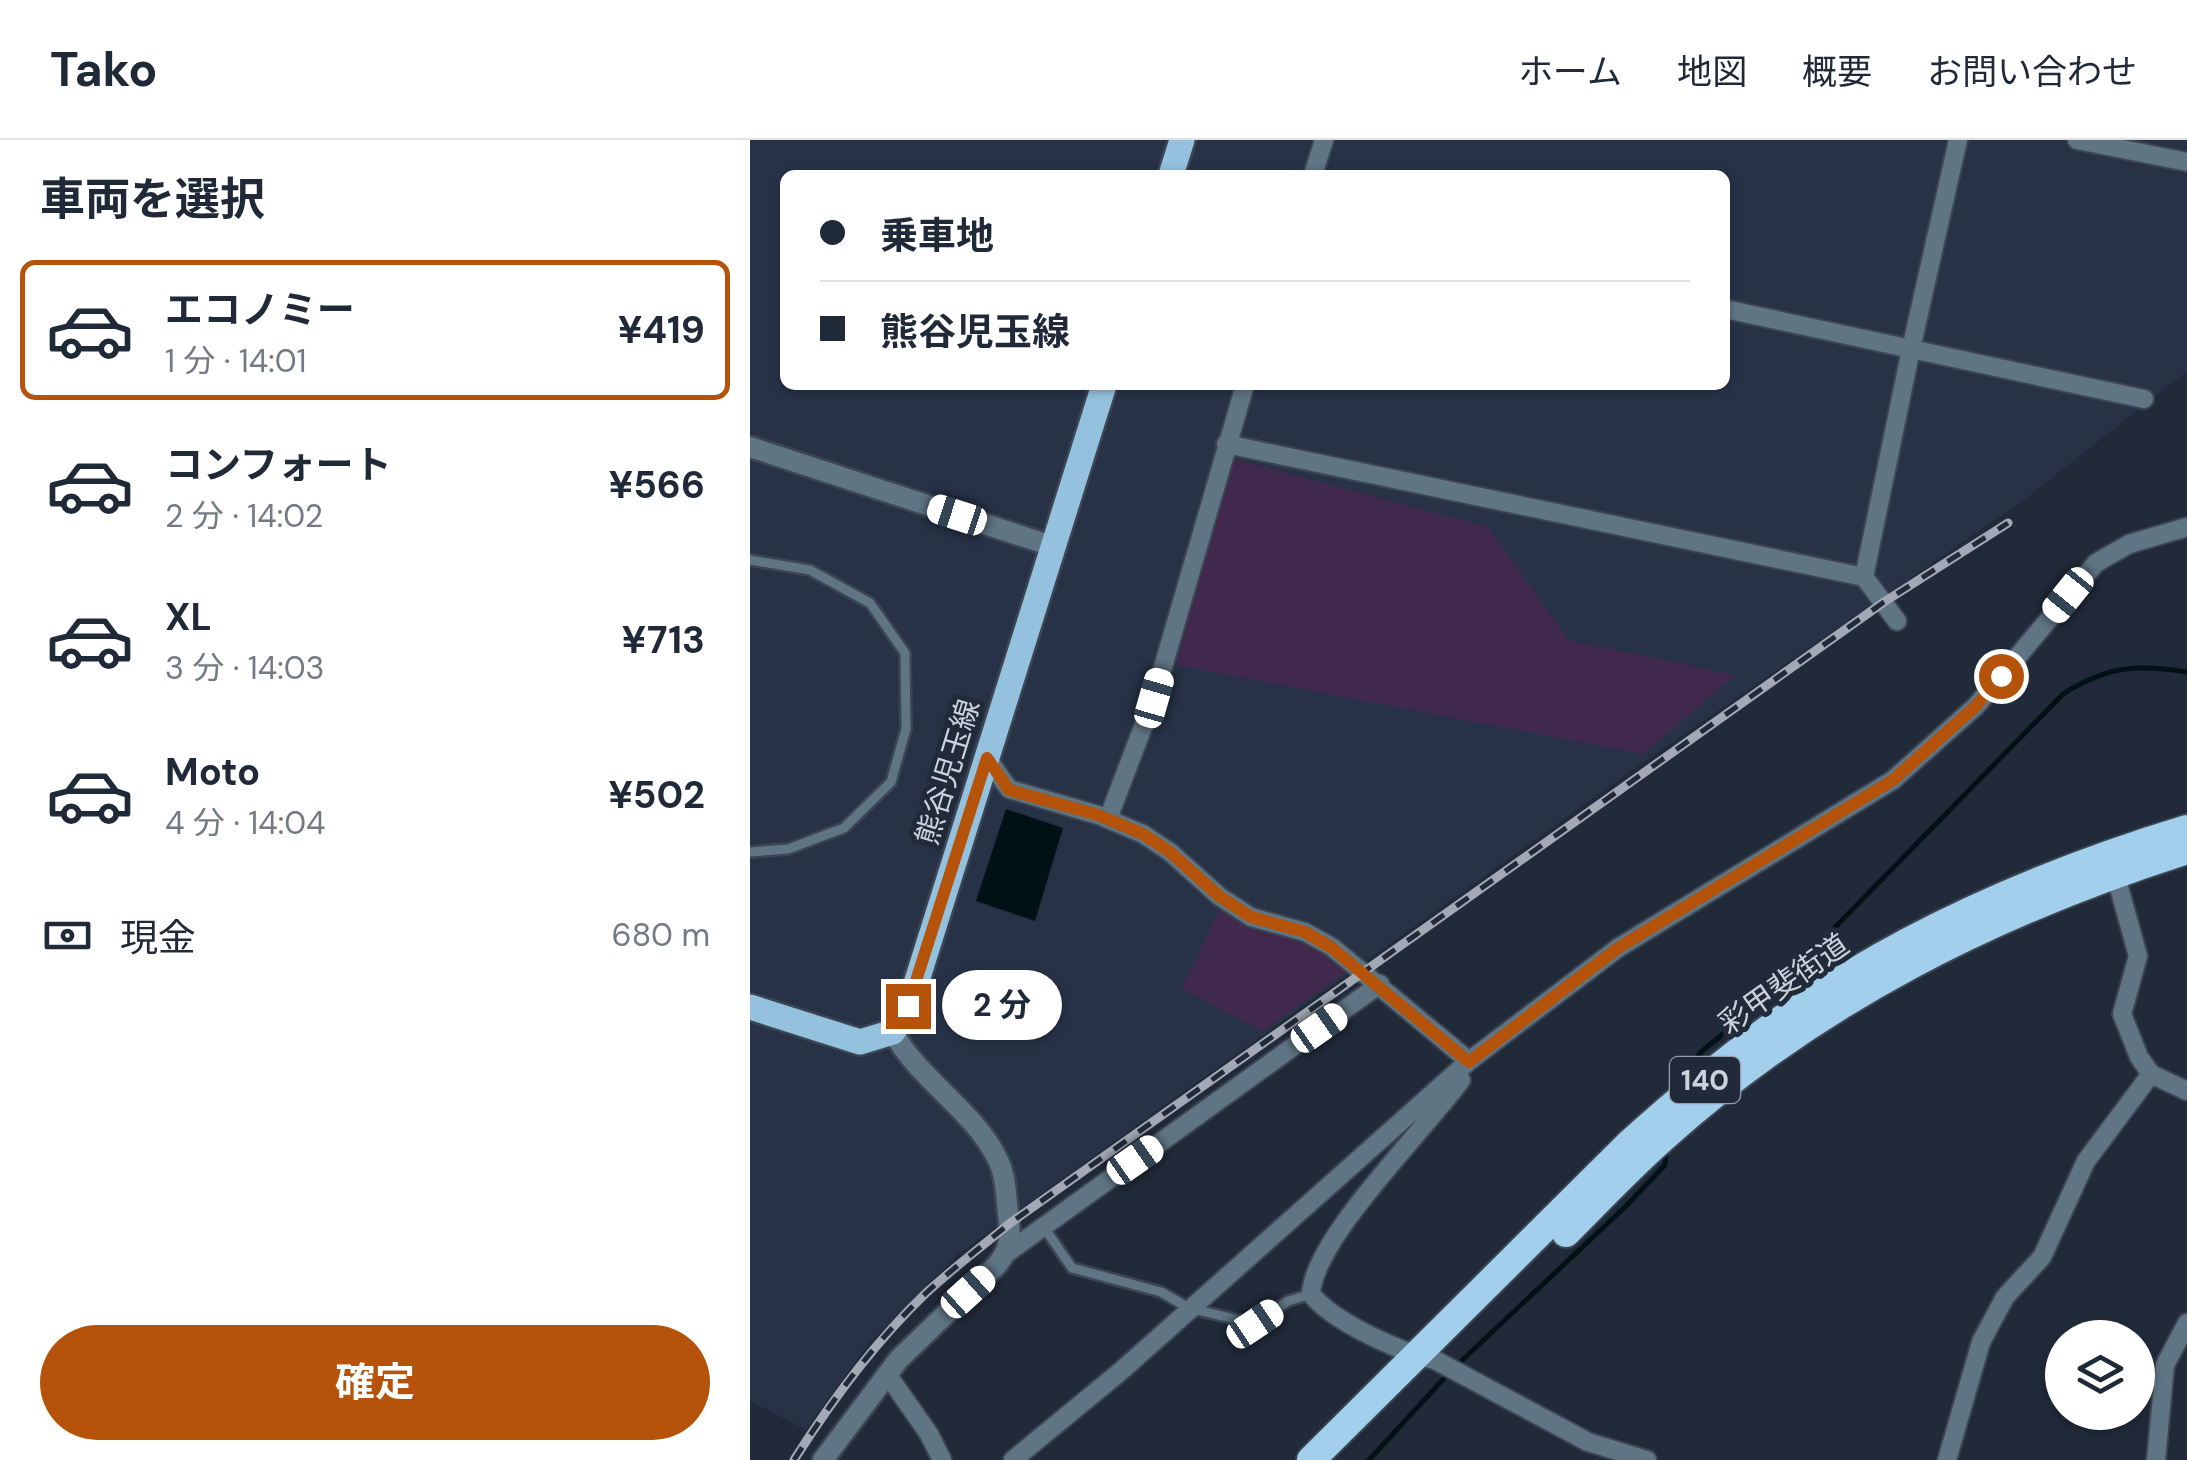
<!DOCTYPE html>
<html lang="ja">
<head>
<meta charset="utf-8">
<style>
	body { margin:0; font-family:"DM Sans","Noto Sans JP",sans-serif; background:#f2f2f3; color:#1f2937; height:100vh; display:flex; flex-direction:column; font-size:38px; white-space:nowrap }
	* { box-sizing:border-box; margin:0 }
	p { font-size:32px; color:#747a83 }
	.icon { flex:none; width:55px; height:55px; fill:none; stroke:currentColor; stroke-width:2; stroke-linecap:round; stroke-linejoin:round }
	.map { position:relative; flex:1; overflow:hidden }
	.drawer { display:flex; flex-direction:column; background:#fff; width:750px }
	.drawer>* { flex:none }
	.banner { position:absolute; left:30px; top:30px; width:950px; height:220px; border-radius:15px; box-shadow:0 2px 8px #0004; display:grid; align-content:center; height:220px; padding:0 40px; background:#fff }
	.controls { position:absolute; left:1295px; top:1180px; display:grid; gap:20px }
	.controls a { display:grid; place-items:center; width:110px; height:110px; border-radius:50%; background:#fff; box-shadow:0 2px 8px #0004; font-size:50px }
	.end { position:absolute; width:45px; height:45px; margin:-22px; border:12px solid #b45309; background:#fff; box-shadow:0 0 0 5px #fff }
	.from { border-radius:50% }
	.bubble { position:absolute; height:70px; border-radius:35px; background:#fff; box-shadow:0 2px 8px #0004; font-size:32px; font-weight:700; line-height:70px; text-align:center }
	.car { position:absolute; width:30px; height:60px; margin:-30px -15px; border-radius:12px; box-shadow:0 0 8px 2px #0007; background:linear-gradient(#fff 24%,#345 0 40%,#fff 0 76%,#345 0 86%,#fff 0) }
	.banner b { display:flex; align-items:center; gap:35px; height:95px; font-size:38px }
	.banner b+b { border-top:2px solid #e0e1e3 }
	.banner i { width:25px; height:25px; background:#1f2937 }
	ul { padding:0; list-style:none }
	li { display:flex; align-items:center; gap:30px; height:140px; margin:0 20px 15px; padding:0 20px; border:5px solid transparent; border-radius:15px }
	li div { flex:1 }
	li b { display:block; font-size:38px }
	li em { font-style:normal; font-weight:700 }
	li.active { border-color:#b45309 }
	li>.icon { width:90px; height:90px; stroke-width:1.5 }
	h2 { padding:0 40px; font-size:45px; line-height:120px }
	.pay { display:flex; align-items:center; gap:25px; height:110px; padding:0 40px; font-size:38px }
	.pay p { margin-inline-start:auto }
	.button { display:flex; gap:20px; margin-top:auto; padding:20px 40px }
	.button a { flex:1; height:115px; border-radius:60px; background:#b45309; color:#fff; font-size:40px; font-weight:700; line-height:115px; text-align:center }
	header { display:flex; align-items:center; gap:60px; box-sizing:border-box; height:140px; padding:0 50px; background:#fff; border-bottom:2px solid #e0e1e3 }
	header strong { font-size:48px }
	nav { display:flex; gap:55px; margin-inline-start:auto; font-size:35px }
	main { display:flex; flex:1; min-height:0 }
	.map>svg:first-child { display:block }
	.built { fill:#273247; fill-rule:evenodd }
	.green { fill:#41294e }
	.water { fill:#001216 }
	.lines { fill:none; stroke-linecap:round; stroke-linejoin:round }
	.stream { stroke:#001216; stroke-width:5 }
	.service-casing { stroke:#3c4553; stroke-width:14 }
	.minor-casing { stroke:#3c4553; stroke-width:22 }
	.tertiary-casing { stroke:#3c4553; stroke-width:25 }
	.primary-casing { stroke:#3c4553; stroke-width:30 }
	.trunk-casing { stroke:#3c4553; stroke-width:32 }
	.service { stroke:#5f7583; stroke-width:9 }
	.minor { stroke:#5f7583; stroke-width:18 }
	.tertiary { stroke:#5f7583; stroke-width:20 }
	.primary { stroke:#93c1de; stroke-width:25 }
	.trunk { stroke:#a2cfec; stroke-width:28 }
	.rail-casing { stroke:#a2a9b4; stroke-width:9 }
	.rail { stroke:#212a39; stroke-width:5; stroke-dasharray:15; stroke-linecap:butt }
	.route { stroke:#b45309; stroke-width:12 }
	.labels { text-anchor:middle; stroke-width:10; stroke-linejoin:round; paint-order:stroke }
	.shield { fill:#212a39; stroke:#99a0ab; stroke-width:2.5 }
	.shield-label { font-size:28px; font-weight:bold; fill:#ccd2dc }
	.street-label { font-size:30px; fill:#ccd2dc; stroke:#212a39 }
</style>
</head>
<body>
<header>
<strong>Tako</strong>
<nav><a>ホーム</a><a>地図</a><a>概要</a><a>お問い合わせ</a></nav>
</header>
<main>
<section class="drawer">
<h2>車両を選択</h2>
<ul>
<li class="active"><svg class="icon" aria-label="car" viewBox="0 0 24 24"><path d="M5 17H2v-5l4-1 3-4h7l3 4 3 1v5h-3M9 17h6M6 11h13"/><circle cx="7" cy="17" r="2"/><circle cx="17" cy="17" r="2"/></svg><div><b>エコノミー</b><p>1 分 · 14:01</p></div><em>¥419</em></li>
<li><svg class="icon" aria-label="car" viewBox="0 0 24 24"><path d="M5 17H2v-5l4-1 3-4h7l3 4 3 1v5h-3M9 17h6M6 11h13"/><circle cx="7" cy="17" r="2"/><circle cx="17" cy="17" r="2"/></svg><div><b>コンフォート</b><p>2 分 · 14:02</p></div><em>¥566</em></li>
<li><svg class="icon" aria-label="car" viewBox="0 0 24 24"><path d="M5 17H2v-5l4-1 3-4h7l3 4 3 1v5h-3M9 17h6M6 11h13"/><circle cx="7" cy="17" r="2"/><circle cx="17" cy="17" r="2"/></svg><div><b>XL</b><p>3 分 · 14:03</p></div><em>¥713</em></li>
<li><svg class="icon" aria-label="car" viewBox="0 0 24 24"><path d="M5 17H2v-5l4-1 3-4h7l3 4 3 1v5h-3M9 17h6M6 11h13"/><circle cx="7" cy="17" r="2"/><circle cx="17" cy="17" r="2"/></svg><div><b>Moto</b><p>4 分 · 14:04</p></div><em>¥502</em></li>
</ul>
<div class="pay"><svg class="icon" aria-label="cash" viewBox="0 0 24 24"><path d="M3 7h18v10H3z"/><circle cx="12" cy="12" r="2"/></svg>現金<p>680 m</p></div>
<div class="button"><a>確定</a></div>
</section>
<div class="map">
<svg width="1437" height="1320" viewBox="0 0 1437 1320">
	<rect width="100%" height="100%" fill="#212a39"/>
	<!-- built -->
	<path class="built" d="M0,0H1437V231L1278,357L885,628L208,1114L119,1203L56,1290L0,1261ZM35,35H975V245H35Z"/>
	<!-- green -->
	<g class="green">
		<path d="M480,318L738,387L818,500L985,535L893,614L421,524Z"/>
		<path d="M472,764L580,809L597,831L513,891L432,849Z"/>
	</g>
	<!-- water -->
	<path class="water" d="M256,669L313,688L285,781L226,761Z"/>
	<g class="lines">
		<!-- stream -->
		<g class="stream">
			<path d="M921,950L951,912L1012,862L1313,554C1357,526 1386,524 1437,532"/>
			<path d="M706,1226L876,1066L915,1025L916,1011"/>
			<path d="M619,1320L698,1234"/>
		</g>
		<!-- service casing -->
		<g class="service-casing">
			<g id="service">
				<path d="M0,420L60,430L120,463L155,513L156,589L141,642L94,688L38,709L0,712"/>
				<path d="M293,1086L322,1128L411,1152L439,1168L505,1184L538,1161L561,1154"/>
			</g>
		</g>
		<!-- minor casing -->
		<g class="minor-casing">
			<g id="minor">
				<path d="M1327,0L1437,22"/>
				<path d="M563,35L574,0"/>
				<path d="M975,169L1394,259"/>
				<path d="M476,304L1114,437L1147,481"/>
				<path d="M1114,437L1161,209L1208,0"/>
				<path d="M237,618L259,649L348,675L393,694L420,712L469,756L501,777L555,792L582,807L719,921"/>
				<path d="M358,679L404,558L495,245"/>
				<path d="M1365,733L1388,816L1372,874L1389,917L1401,934L1437,951"/>
				<path d="M711,940C675,990 564,1098 561,1154C583,1182 650,1212 685,1220L838,1302L897,1320"/>
				<path d="M257,1113L630,844"/>
				<path d="M137,1234L179,1294L192,1320"/>
				<path d="M263,1320L371,1231L719,921L868,808L1143,640L1226,566L1346,423L1379,404L1437,387"/>
				<path d="M1197,1320L1231,1202L1255,1157L1292,1117L1336,1021L1401,934"/>
				<path d="M1406,1320L1415,1225L1437,1183"/>
			</g>
		</g>
		<!-- tertiary casing -->
		<g class="tertiary-casing">
			<g id="tertiary">
				<path d="M0,307L302,406"/>
				<path d="M73,1320L149,1219L247,1125C261,1108 261,1095 258,1074C256,1056 256,1036 248,1020C224,970 169,940 143,892"/>
			</g>
		</g>
		<!-- primary casing -->
		<g class="primary-casing">
			<g id="primary">
				<path d="M421,35L432,0"/>
				<path d="M0,867L110,902L143,892L159,866L354,245"/>
			</g>
		</g>
		<!-- trunk casing -->
		<g class="trunk-casing">
			<g id="trunk">
				<path d="M816,1093C848,1061 880,1027 914,997C1067,860 1243,772 1437,710"/>
				<path d="M561,1320L879,1004C931,957 987,910 1045,870C1164,788 1299,731 1437,689"/>
			</g>
		</g>
		<!-- service -->
		<use href="#service" class="service"/>
		<!-- minor -->
		<use href="#minor" class="minor"/>
		<!-- tertiary -->
		<use href="#tertiary" class="tertiary"/>
		<!-- primary -->
		<use href="#primary" class="primary"/>
		<!-- trunk -->
		<use href="#trunk" class="trunk"/>
		<!-- rail casing -->
		<g class="rail-casing">
			<path id="rail" d="M44,1320C82,1260 124,1203 175,1154C202,1129 231,1107 259,1084L1134,462L1258,383"/>
		</g>
		<!-- rail -->
		<use href="#rail" class="rail"/>
	</g>
	<g class="lines">
		<!-- route -->
		<path class="route" d="M158,866L237,618L259,650L348,675L393,694L420,712L469,756L501,777L555,792L582,808L719,922L868,808L1143,640L1226,566L1251,536"/>
	</g>
	<g class="labels">
		<!-- shield labels -->
		<rect class="shield" x="920" y="917" width="70" height="46" rx="8"/>
		<g class="shield-label">
			<text x="955" y="950">140</text>
		</g>
		<!-- street labels -->
		<g class="street-label">
			<text transform="translate(198 632) rotate(-73)" y="10">熊谷児玉線</text>
			<text transform="translate(1034 844) rotate(-35)" y="10">彩甲斐街道</text>
		</g>
	</g>
</svg>
<div class="controls">
<a><svg class="icon" aria-label="layers" viewBox="0 0 24 24"><path d="M12 4l9 5-9 5-9-5zM3 14l9 5 9-5"/></svg></a>
</div>
<i class="end from" style="left:1251px;top:536px"></i>
<i class="end" style="left:158px;top:866px"></i>
<div class="bubble" style="left:192px;top:830px;width:120px">2 分</div>
<i class="car" style="left:207px;top:375px;rotate:288deg"></i>
<i class="car" style="left:1318px;top:455px;rotate:219deg"></i>
<i class="car" style="left:404px;top:558px;rotate:16deg"></i>
<i class="car" style="left:569px;top:888px;rotate:55deg"></i>
<i class="car" style="left:385px;top:1020px;rotate:55deg"></i>
<i class="car" style="left:218px;top:1152px;rotate:48deg"></i>
<i class="car" style="left:505px;top:1184px;rotate:56deg"></i>
<div class="banner">
<b><i class="from"></i>乗車地</b>
<b><i></i>熊谷児玉線</b>
</div>
</div>
</main>
</body>
</html>
